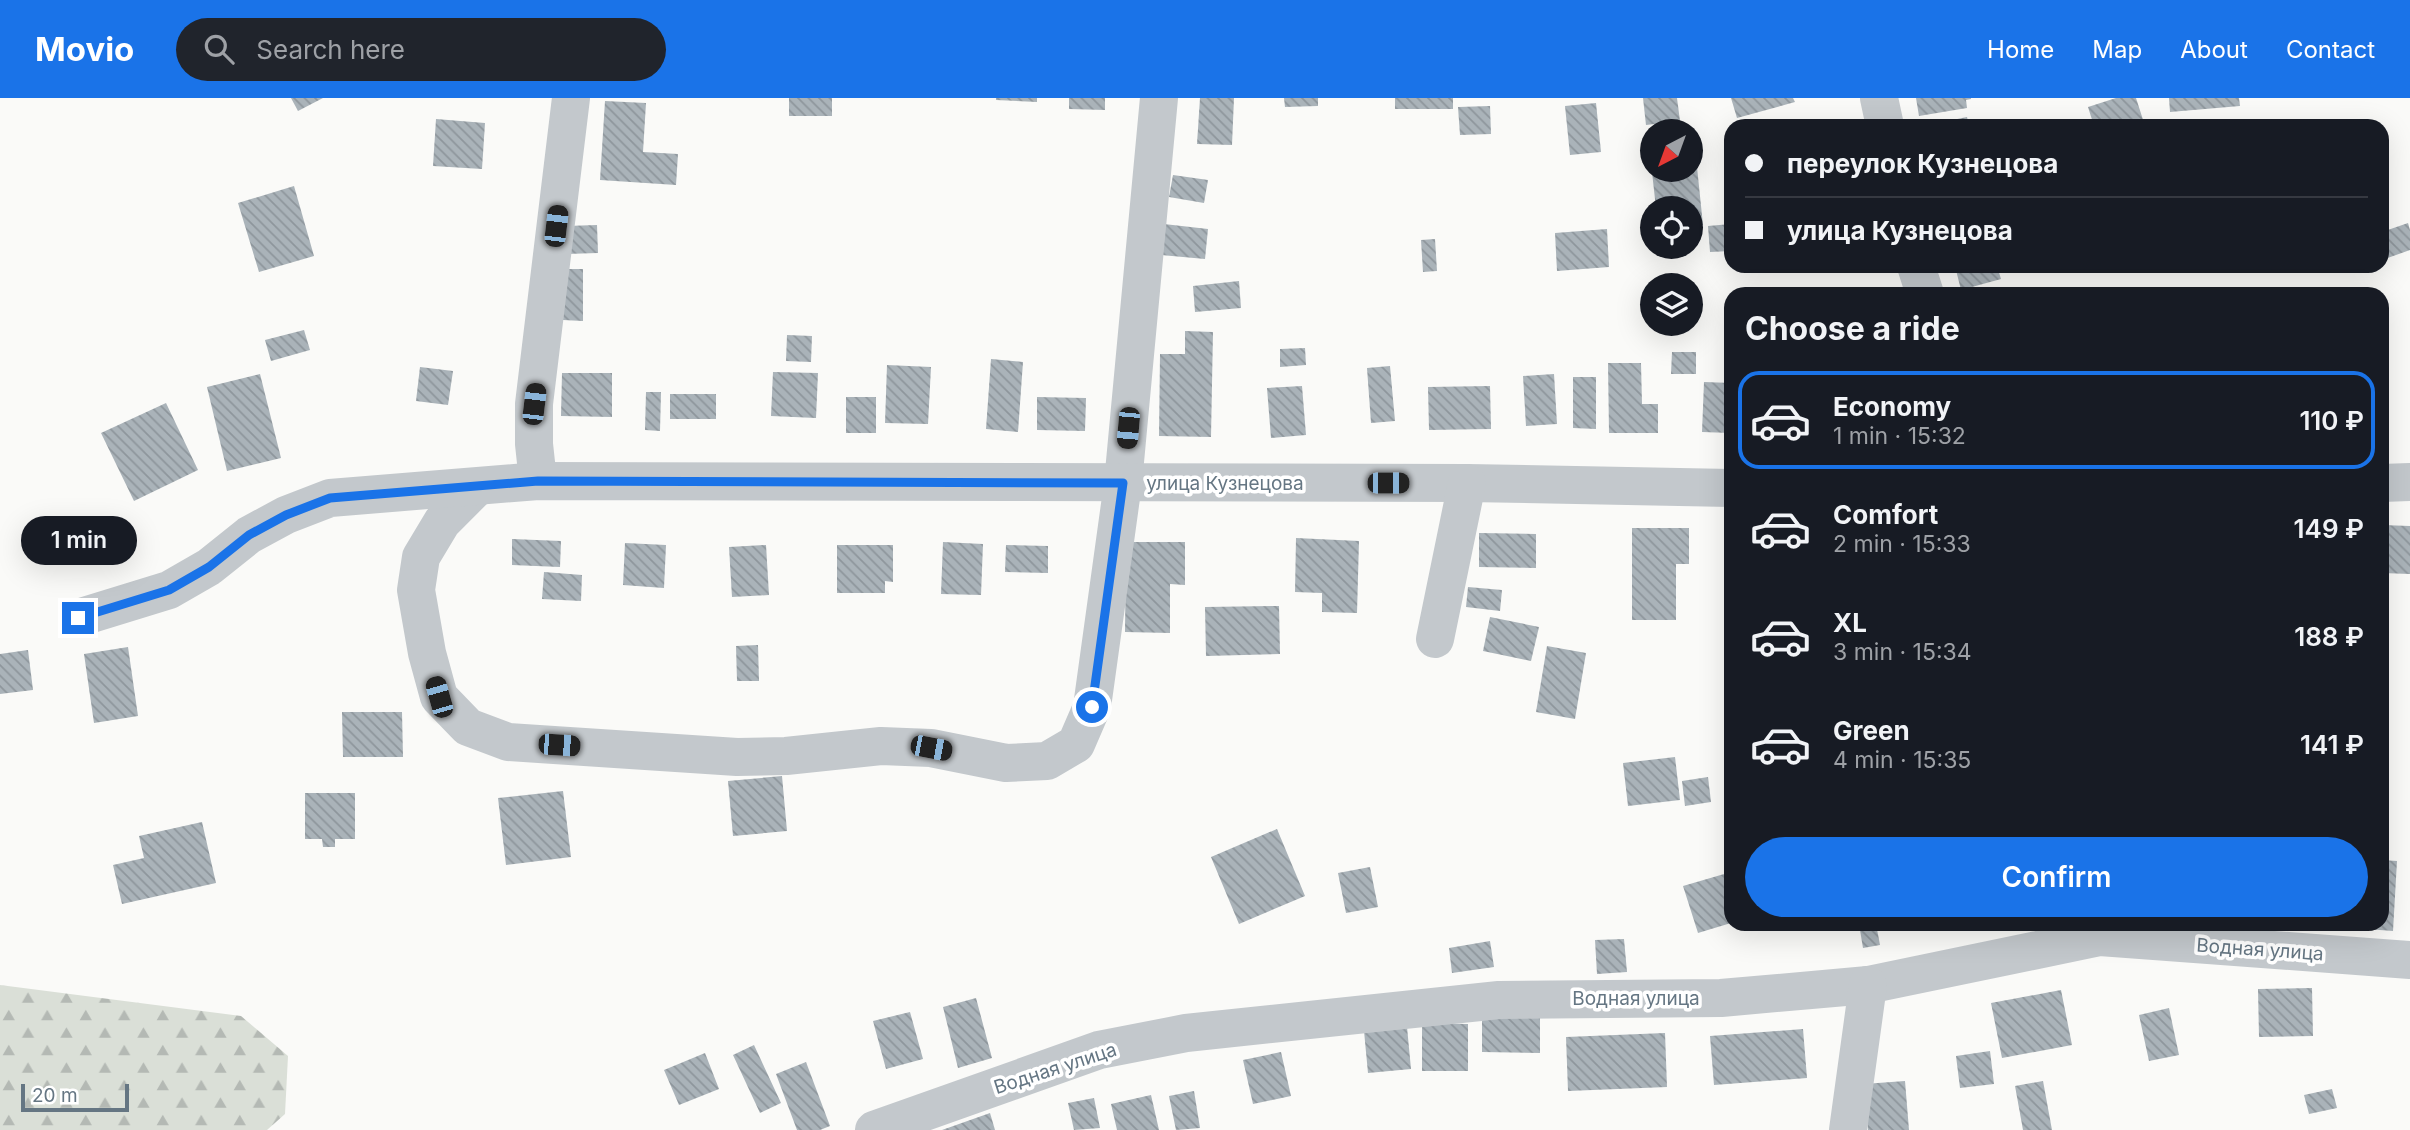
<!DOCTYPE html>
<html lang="en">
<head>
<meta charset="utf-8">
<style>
	body { margin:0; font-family:Inter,sans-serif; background:#20242c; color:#f1f3f6; height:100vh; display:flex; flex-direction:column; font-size:26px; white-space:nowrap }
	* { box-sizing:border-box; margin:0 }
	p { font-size:23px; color:#9ea1a6 }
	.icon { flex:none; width:38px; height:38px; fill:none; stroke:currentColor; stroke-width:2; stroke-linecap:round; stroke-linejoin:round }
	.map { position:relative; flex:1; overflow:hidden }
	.drawer { position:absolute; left:1724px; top:189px; width:665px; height:644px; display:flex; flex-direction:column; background:#171b24; border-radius:21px; box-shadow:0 7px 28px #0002 }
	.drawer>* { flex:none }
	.guide { position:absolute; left:1724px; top:21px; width:665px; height:154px; border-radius:21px; box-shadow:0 7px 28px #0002; display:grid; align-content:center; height:154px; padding:0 21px; background:#171b24 }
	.needle { width:46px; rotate:221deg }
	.fabs { position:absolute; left:1640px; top:21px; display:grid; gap:14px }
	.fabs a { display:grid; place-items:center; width:63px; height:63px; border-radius:50%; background:#171b24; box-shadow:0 7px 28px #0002; font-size:35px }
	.scale { position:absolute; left:21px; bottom:18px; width:108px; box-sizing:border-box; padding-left:7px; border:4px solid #657683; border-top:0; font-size:19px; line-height:24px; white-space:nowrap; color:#657683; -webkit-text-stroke:5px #fff; paint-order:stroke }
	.end { position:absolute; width:32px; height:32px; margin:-16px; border:9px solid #1a73e8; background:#fff; box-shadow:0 0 0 4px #fff }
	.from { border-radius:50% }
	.bubble { position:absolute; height:49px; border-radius:24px; background:#171b24; box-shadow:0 7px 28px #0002; font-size:23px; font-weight:600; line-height:49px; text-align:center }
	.car { position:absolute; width:21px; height:42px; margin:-21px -10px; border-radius:9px; box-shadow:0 0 5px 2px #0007; background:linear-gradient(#222 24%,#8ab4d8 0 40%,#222 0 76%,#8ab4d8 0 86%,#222 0) }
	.guide b { display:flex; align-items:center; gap:24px; height:66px; font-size:26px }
	.guide b+b { border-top:2px solid #363941 }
	.guide i { width:18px; height:18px; background:#f1f3f6 }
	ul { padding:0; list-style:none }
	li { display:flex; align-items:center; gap:21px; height:98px; margin:0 14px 10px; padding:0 7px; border:4px solid transparent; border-radius:21px }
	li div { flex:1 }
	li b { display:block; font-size:26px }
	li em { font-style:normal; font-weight:600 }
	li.on { border-color:#1a73e8 }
	li>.icon { width:63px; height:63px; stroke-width:1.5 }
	h2 { padding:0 21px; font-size:32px; line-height:84px }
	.primary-button { display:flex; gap:14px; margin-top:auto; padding:14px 21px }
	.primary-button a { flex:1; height:80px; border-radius:42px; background:#1a73e8; color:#fff; font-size:28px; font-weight:600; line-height:80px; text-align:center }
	header { display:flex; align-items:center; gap:42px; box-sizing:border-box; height:98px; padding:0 35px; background:#1a73e8; color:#fff }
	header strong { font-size:33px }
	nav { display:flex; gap:38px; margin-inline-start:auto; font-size:24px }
	.search { width:490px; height:63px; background:#20242c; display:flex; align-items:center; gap:18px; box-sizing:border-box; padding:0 24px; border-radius:38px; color:#9ea1a6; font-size:26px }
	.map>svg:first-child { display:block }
	.forest { fill:url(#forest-firs) }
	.building { fill:url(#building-back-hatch) }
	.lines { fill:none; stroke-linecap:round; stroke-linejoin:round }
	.minor { stroke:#c3c8cc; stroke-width:38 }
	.route { stroke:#1a73e8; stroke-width:9 }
	.labels { text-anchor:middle; stroke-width:7; stroke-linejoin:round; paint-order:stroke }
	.street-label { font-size:19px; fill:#657683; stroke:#fff }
</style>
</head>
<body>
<header>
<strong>Movio</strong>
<div class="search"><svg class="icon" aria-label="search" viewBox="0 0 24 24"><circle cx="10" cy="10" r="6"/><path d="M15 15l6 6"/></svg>Search here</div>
<nav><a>Home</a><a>Map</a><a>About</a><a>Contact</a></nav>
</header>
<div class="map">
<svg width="2410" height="1032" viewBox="0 0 2410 1032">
	<defs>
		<pattern id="forest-firs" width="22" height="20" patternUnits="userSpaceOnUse" patternTransform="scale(1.75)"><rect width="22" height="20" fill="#dadfd7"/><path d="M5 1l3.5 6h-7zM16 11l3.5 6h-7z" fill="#b4b9b4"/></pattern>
		<pattern id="building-back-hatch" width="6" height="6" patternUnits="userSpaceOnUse" patternTransform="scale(1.75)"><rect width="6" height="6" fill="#aab3b9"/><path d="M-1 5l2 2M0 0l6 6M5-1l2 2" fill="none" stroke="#8e969c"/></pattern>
	</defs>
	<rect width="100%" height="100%" fill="#fafaf8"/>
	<!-- forest -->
	<path class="forest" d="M0,887L241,918L288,958L285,1016L267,1032H0Z"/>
	<!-- building -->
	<g class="building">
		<path d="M291,0H323L298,13Z"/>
		<rect x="789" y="0" width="43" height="18"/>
		<path d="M996,0H1037V4L996,2Z"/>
		<path d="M1069,0H1105V12L1069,11Z"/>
		<path d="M1200,0H1234L1232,47L1197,46Z"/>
		<path d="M1284,0H1318V8L1285,9Z"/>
		<rect x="1395" y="0" width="58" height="11"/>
		<path d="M1643,0H1677L1680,23L1646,27Z"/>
		<path d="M1731,0H1793L1795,4L1737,20Z"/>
		<path d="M1916,0H1971V1L1966,2L1967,10L1919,18Z"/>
		<path d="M2116,0H2136L2145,28H2094L2088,9Z"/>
		<path d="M2169,0H2239L2240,8L2170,14Z"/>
		<path d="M605,3L646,5L643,54L678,56L676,87L600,82Z"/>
		<path d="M1596,5L1601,54L1570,57L1565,8Z"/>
		<path d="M1490,8L1491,36L1460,37L1458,9Z"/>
		<path d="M1967,19L1969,28H1928V27Z"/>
		<path d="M436,21L485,25L482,71L433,68Z"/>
		<rect x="2004" y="21" width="24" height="7"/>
		<path d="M1697,69L1703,127L1690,129V110H1656L1652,74L1690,72Z"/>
		<path d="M1173,77L1208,82L1204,105L1169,99Z"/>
		<path d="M294,88L314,158L259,174L238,105Z"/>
		<path d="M2408,125L2410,132V152L2382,162V134Z"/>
		<path d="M1164,126L1208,131L1205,161L1161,157Z"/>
		<path d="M1731,126V153L1710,154L1708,128Z"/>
		<path d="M597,127L598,155L566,156V128Z"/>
		<path d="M1607,131L1609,169L1557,173L1555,135Z"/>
		<path d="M1435,141L1437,173L1423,174L1421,142Z"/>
		<path d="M1955,168H1997L2001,181L1961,192Z"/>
		<path d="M564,171H583V223L563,222Z"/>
		<path d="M1239,183L1241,210L1195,214L1193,188Z"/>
		<path d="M304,232L310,252L271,263L265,242Z"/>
		<path d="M1185,233L1213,234L1211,339L1159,338L1160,256H1185Z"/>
		<path d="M787,237L812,238L811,264L786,263Z"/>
		<path d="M1305,250L1306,267L1280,269V251Z"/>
		<path d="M1672,254H1696V276H1671Z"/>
		<path d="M991,261L1023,264L1018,334L986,331Z"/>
		<path d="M1608,265H1641L1642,306H1658V335H1609Z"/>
		<path d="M887,267L931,269L928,326L885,325Z"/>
		<path d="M1390,268L1395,323L1371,325L1367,270Z"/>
		<path d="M420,269L453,273L448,307L416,303Z"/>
		<path d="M773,274L818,275L816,320L771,318Z"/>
		<path d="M562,275H612V319L561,318Z"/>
		<path d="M260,276L281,360L227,373L207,289Z"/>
		<path d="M1554,276L1557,326L1526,328L1523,278Z"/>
		<path d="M1573,279H1596V331L1573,330Z"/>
		<path d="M1704,284L1731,285V335L1702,334Z"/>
		<path d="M1302,288L1306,337L1271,340L1267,290Z"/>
		<path d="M1490,288L1491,331L1429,332L1428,289Z"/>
		<path d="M646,294H661L660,333L645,332Z"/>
		<rect x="670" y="296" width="46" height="25"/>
		<rect x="846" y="299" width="30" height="36"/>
		<path d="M1037,299L1086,300L1085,333L1037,332Z"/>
		<path d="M166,305L198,372L134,403L101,335Z"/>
		<path d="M2382,427L2410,428V476L2382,475Z"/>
		<path d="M1632,430H1689V466H1676V522H1632Z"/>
		<path d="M1479,435L1536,436V470L1479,469Z"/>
		<path d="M1296,440L1359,443L1357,515L1322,514V495L1295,494Z"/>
		<path d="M512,441L561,443L560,469L512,467Z"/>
		<path d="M943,444L983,446L981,497L941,496Z"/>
		<path d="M1126,444H1185V487L1170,486V535L1125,534Z"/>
		<path d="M625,445L666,447L664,490L623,487Z"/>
		<path d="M766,447L769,497L732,499L729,449Z"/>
		<path d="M837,447H893V484L885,483V495H837Z"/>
		<path d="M1006,447L1048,448V475L1005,474Z"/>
		<path d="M544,474L582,477L581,503L542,501Z"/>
		<path d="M1468,489L1502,492L1500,513L1466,509Z"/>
		<path d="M1279,508L1280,556L1206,558L1205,509Z"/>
		<path d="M1490,519L1539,529L1531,563L1483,553Z"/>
		<path d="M758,547L759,583H737L736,548Z"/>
		<path d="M1547,548L1586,555L1575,621L1536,614Z"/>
		<path d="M128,549L138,618L94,625L84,556Z"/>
		<path d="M28,552L33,592L0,596V556Z"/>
		<path d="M342,614H402L403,659H343Z"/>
		<path d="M1675,659L1680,702L1628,708L1623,665Z"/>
		<path d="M782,678L787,733L733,738L728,683Z"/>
		<path d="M1708,679L1711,704L1685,708L1682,683Z"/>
		<path d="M563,693L571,759L506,767L498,700Z"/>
		<path d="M305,695H355V741H335V749H323L322,741H305Z"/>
		<path d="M202,724L216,785L122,806L113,767L144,760L139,738Z"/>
		<path d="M1277,731L1305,798L1239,826L1211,759Z"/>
		<path d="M2382,762L2397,763L2393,833L2340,829V826H2382Z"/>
		<path d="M1370,769L1378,809L1346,815L1338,775Z"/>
		<path d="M1731,774V825L1698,835L1683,788Z"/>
		<path d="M1859,826H1876L1880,847L1863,850Z"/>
		<path d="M1624,841L1627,874L1597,876L1595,842Z"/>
		<path d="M1490,843L1494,869L1452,875L1449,850Z"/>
		<path d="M2312,890L2313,938L2259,939L2258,891Z"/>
		<path d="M2061,892L2072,947L2002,960L1991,905Z"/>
		<path d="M976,900L992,960L958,970L943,909Z"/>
		<path d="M2169,910L2179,957L2149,963L2139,917Z"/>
		<path d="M910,914L923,961L886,971L873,923Z"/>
		<path d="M1482,918H1540V955L1482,954Z"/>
		<path d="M1422,925L1468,926V973H1422Z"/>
		<path d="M1407,929L1411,971L1368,975L1364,933Z"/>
		<path d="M1803,931L1807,980L1714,987L1710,938Z"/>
		<path d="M1665,935L1667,989L1568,993L1566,939Z"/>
		<path d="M754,947L781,1005L760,1015L733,957Z"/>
		<path d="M1990,953L1994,986L1960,990L1956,958Z"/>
		<path d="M1281,954L1291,998L1253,1006L1243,962Z"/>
		<path d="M705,955L719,991L679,1007L664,972Z"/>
		<path d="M806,964L830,1028L820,1032H797L776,976Z"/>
		<path d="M1905,983L1909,1032H1868L1864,986Z"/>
		<path d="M2043,983L2052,1032H2023L2015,988Z"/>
		<path d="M2332,991L2337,1010L2309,1016L2304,997Z"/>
		<path d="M1194,993L1200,1030L1176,1032L1169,998Z"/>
		<path d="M1151,997L1159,1032H1117L1111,1006Z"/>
		<path d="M1094,1000L1100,1030L1074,1032L1068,1005Z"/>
		<path d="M990,1015L995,1032H942Z"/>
	</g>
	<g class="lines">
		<!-- minor -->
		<g class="minor">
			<path d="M1879,0L1885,28"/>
			<path d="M1916,168L1925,196"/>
			<path d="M538,383L534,346V306L571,0"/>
			<path d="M2382,385L2410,384"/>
			<path d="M476,390L442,424L421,459L416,492L427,555L439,599L468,629L508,644L737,659L786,658L881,648L931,650L1006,665L1047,663L1076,646L1092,609L1123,385L1159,0"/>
			<path d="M78,520L169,492L209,469L249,437L286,417L330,400L538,383L1467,385L1731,390"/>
			<path d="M1435,541L1467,385"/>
			<path d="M874,1032L1099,952L1186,935L1499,902L1721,900L1868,887L2100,839L2410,862"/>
			<path d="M1848,1032L1868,887"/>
		</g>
	</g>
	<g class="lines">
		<!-- route -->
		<path class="route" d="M78,520L169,492L209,469L249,437L286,417L330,400L538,383L1123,385L1092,609"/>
	</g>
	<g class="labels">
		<!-- street labels -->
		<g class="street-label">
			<text x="1225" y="392">улица Кузнецова</text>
			<text transform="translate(2260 851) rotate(4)" y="7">Водная улица</text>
			<text x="1636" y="907">Водная улица</text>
			<text transform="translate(1055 970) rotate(-18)" y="7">Водная улица</text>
		</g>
	</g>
</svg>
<div class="fabs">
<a><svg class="needle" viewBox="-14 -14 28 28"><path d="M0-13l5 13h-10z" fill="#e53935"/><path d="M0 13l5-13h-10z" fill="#9ea1a6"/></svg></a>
<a><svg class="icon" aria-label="locate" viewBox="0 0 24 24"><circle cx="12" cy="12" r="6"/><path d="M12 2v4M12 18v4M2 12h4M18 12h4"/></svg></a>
<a><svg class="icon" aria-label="layers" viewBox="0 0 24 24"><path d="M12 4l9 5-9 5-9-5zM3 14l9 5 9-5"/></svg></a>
</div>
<div class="scale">20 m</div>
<i class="end from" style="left:1092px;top:609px"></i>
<i class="end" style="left:78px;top:520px"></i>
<div class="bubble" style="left:21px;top:418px;width:116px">1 min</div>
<i class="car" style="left:556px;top:128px;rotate:7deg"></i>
<i class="car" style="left:534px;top:306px;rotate:7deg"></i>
<i class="car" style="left:1128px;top:330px;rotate:185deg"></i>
<i class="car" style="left:1388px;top:385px;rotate:90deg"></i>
<i class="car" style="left:439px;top:599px;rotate:344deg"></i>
<i class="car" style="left:559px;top:647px;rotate:94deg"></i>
<i class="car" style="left:931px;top:650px;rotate:101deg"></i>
<div class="guide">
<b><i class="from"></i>переулок Кузнецова</b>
<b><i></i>улица Кузнецова</b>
</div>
<section class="drawer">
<h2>Choose a ride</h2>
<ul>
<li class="on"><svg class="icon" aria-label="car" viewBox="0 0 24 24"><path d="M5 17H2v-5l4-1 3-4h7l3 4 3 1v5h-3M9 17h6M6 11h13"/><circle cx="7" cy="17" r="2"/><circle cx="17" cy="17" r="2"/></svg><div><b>Economy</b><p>1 min · 15:32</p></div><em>110 ₽</em></li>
<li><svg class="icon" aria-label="car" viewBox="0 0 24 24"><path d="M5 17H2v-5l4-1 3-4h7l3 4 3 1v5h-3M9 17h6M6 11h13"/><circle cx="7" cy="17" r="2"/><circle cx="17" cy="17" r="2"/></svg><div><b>Comfort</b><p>2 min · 15:33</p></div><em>149 ₽</em></li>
<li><svg class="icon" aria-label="car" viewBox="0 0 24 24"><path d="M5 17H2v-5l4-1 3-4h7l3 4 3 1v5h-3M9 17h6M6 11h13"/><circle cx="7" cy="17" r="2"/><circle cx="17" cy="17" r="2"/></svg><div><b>XL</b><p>3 min · 15:34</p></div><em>188 ₽</em></li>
<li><svg class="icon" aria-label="car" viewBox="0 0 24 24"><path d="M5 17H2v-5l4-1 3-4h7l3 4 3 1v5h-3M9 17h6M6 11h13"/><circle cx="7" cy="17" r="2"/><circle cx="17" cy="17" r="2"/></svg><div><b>Green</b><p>4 min · 15:35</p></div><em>141 ₽</em></li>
</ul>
<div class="primary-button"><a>Confirm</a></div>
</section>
</div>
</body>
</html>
